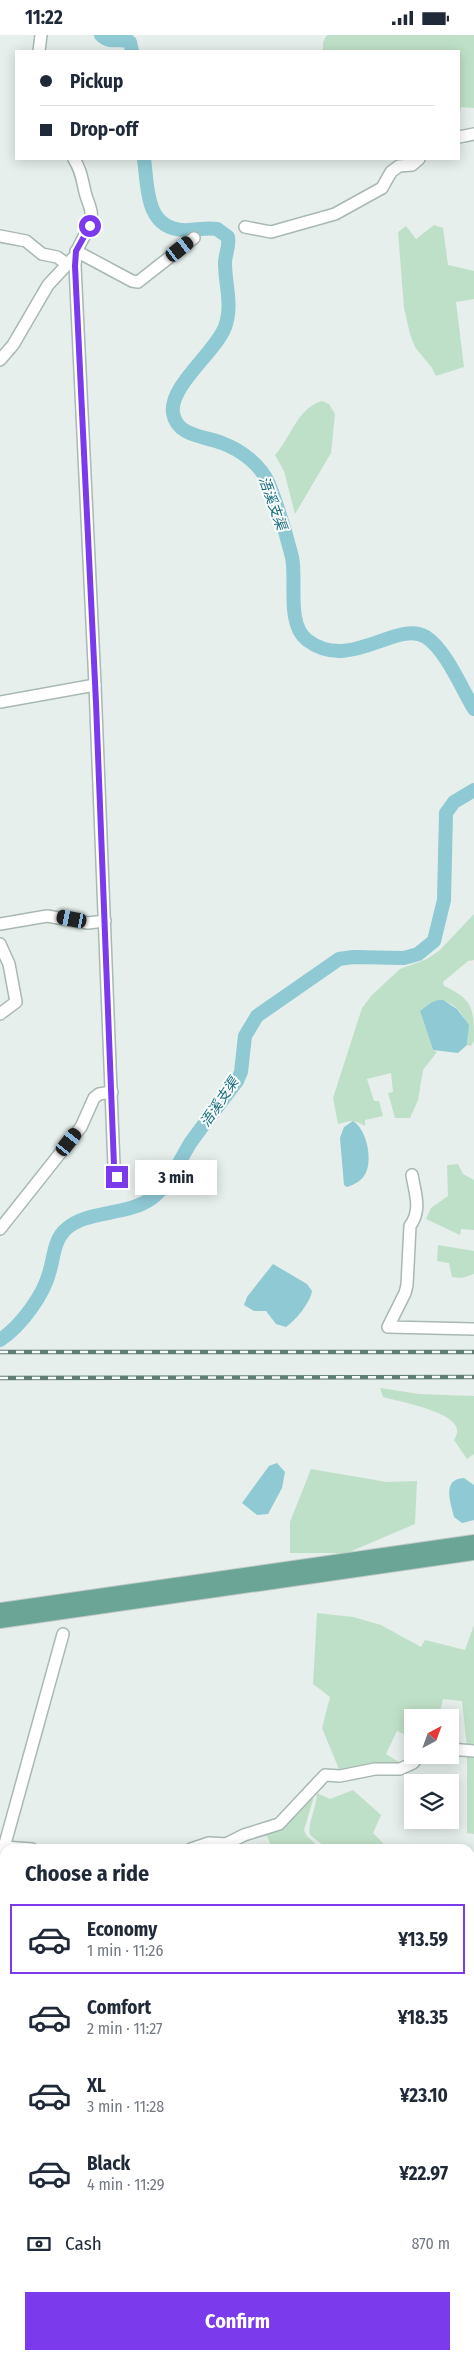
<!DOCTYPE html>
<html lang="en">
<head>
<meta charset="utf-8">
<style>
	body { margin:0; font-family:"Fira Sans Condensed","Noto Sans SC",sans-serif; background:#f2f2f3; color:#1f2937; height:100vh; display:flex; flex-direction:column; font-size:19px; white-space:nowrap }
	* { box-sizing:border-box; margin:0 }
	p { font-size:16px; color:#747a83 }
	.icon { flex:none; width:28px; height:28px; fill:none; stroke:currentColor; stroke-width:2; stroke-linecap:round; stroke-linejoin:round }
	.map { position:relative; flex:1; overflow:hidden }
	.drawer { position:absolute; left:0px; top:1809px; width:475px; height:516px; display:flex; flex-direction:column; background:#fff; border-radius:15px 15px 0 0; box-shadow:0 2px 12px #0003 }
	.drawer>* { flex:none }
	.banner { position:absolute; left:15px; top:15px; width:445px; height:110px; border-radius:0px; box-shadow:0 2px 12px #0003; display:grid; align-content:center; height:110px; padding:0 25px; background:#fff }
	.needle { width:32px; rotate:41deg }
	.fabs { position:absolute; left:404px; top:1674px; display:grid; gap:10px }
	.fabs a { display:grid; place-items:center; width:55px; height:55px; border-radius:0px; background:#fff; box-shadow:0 2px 12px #0003; font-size:25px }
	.end { position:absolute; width:22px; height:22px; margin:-11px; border:6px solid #7c3aed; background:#fff; box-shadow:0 0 0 2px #fff }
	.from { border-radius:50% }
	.bubble { position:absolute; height:35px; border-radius:0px; background:#fff; box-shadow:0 2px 12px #0003; font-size:16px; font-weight:700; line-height:35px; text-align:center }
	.car { position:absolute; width:15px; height:30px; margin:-15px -8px; border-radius:6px; box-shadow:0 0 4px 1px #0007; background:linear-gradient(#222 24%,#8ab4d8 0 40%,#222 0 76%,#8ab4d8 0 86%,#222 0) }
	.banner b { display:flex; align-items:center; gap:18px; height:48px; font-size:19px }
	.banner b+b { border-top:1px solid #e0e1e3 }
	.banner i { width:12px; height:12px; background:#1f2937 }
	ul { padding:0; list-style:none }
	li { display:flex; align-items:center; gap:15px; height:70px; margin:0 10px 8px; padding:0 15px; border:2px solid transparent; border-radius:0px }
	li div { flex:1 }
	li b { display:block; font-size:19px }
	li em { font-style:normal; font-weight:700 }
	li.selected { border-color:#7c3aed }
	li>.icon { width:45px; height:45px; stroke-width:1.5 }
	h2 { padding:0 25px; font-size:22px; line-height:60px }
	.pay { display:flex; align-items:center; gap:12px; height:55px; padding:0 25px; font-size:19px }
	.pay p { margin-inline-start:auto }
	.primary-button { display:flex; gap:10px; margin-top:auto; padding:10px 25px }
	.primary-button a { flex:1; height:58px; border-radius:0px; background:#7c3aed; color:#fff; font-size:20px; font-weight:700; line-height:58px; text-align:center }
	.status { display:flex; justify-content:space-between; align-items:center; height:35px; padding:0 25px; background:#fff; direction:ltr }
	.status svg { height:14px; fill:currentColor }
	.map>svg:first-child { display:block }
	.green { fill:#bfe0c8 }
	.water { fill:#8ec9d4 }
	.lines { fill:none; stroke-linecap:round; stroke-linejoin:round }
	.river { stroke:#8ec9d4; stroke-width:14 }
	.minor-casing { stroke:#a8b8b2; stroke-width:14 }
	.major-casing { stroke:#c2cac8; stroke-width:16 }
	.minor { stroke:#fff; stroke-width:11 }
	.major { stroke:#6aa596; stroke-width:14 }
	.rail-casing { stroke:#5f7d75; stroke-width:4.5 }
	.rail { stroke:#f7fbf9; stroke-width:2.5; stroke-dasharray:8; stroke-linecap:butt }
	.route { stroke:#7c3aed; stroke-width:6 }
	.labels { text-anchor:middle; stroke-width:4; stroke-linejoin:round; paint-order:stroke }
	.water-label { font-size:14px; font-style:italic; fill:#1c6f80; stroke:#f7fbf9 }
</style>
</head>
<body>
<div class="status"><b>11:22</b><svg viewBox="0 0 49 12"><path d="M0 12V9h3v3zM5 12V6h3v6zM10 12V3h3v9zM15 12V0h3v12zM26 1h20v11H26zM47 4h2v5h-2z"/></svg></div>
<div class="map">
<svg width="474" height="2324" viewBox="0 0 474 2324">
	<rect width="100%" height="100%" fill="#e6efeb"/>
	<!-- green -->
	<g class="green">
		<path d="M327,0H474V73L461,72L459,81V16H323V7Z"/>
		<path d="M434,190L443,193L448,230L474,236V264L456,267L464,332L436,341L432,333L415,312L410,299L404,273L398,197L406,191L416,204Z"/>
		<path d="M322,366L329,369L335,379L331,418L295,479L284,436L275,420C291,403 297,373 322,366Z"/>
		<path d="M474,879V925L468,926L443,947L444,951C474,965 474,974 474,1006L471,1011L467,1010C474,981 446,950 420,976L433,1015L437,1017L423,1035L418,1065L410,1083H395L388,1058L393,1057L391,1038L367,1044L374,1066H379L383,1081L365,1085V1091C353,1084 350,1086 338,1089L333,1063L362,973L372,960L400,934L427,924L440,915Z"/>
		<path d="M458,1129L463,1139L474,1145V1195L461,1194L460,1200L426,1184L431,1173L448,1161L447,1130Z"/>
		<path d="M438,1210L474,1216V1239L462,1243L452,1242L449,1228L437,1226Z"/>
		<path d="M380,1353L419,1359L474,1361V1419L467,1424L454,1405C474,1379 400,1367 383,1362Z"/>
		<path d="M311,1434L387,1447L417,1446L415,1489L347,1518H290V1487Z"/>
		<path d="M317,1578L353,1582L381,1590L421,1612L425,1605L465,1615L474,1590V1799L467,1798V1713L462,1666L443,1664L439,1681L412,1682V1703L397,1696L386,1719L405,1731L341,1739L322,1693L330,1662L313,1649Z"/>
		<path d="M353,1755L381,1780L373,1798L389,1814H328L310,1800C307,1790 317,1771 317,1758L330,1764Z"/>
		<path d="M313,1758V1765L304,1795L307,1801L321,1814H268L270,1808L267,1801L261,1802L260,1796Z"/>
		<path d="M470,1817L474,1821V1950L470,1952Z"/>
		<path d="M470,1991H474V2062L470,2061Z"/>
		<path d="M470,2172L474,2178V2324H384L385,2320H470Z"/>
	</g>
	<!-- water -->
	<g class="water">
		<path d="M443,965L457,974L469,990L467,1010L458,1018L433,1015L420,976C427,970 434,964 443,965Z"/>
		<path d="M353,1086C367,1094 374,1128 364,1141C361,1146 353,1150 347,1152L344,1150L340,1103L344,1092Z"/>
		<path d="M273,1229L307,1249L312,1256C310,1268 296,1285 286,1292L276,1289L266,1276H254L244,1270L247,1262Z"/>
		<path d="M277,1428L285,1437L282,1453L268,1479L257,1480L242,1468L269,1431Z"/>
		<path d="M464,1443L474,1450V1485L462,1488L454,1482C451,1468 441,1444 464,1443Z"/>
	</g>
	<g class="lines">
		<!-- river -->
		<g class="river">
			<path d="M101,0C111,10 120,2 130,7L132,16"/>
			<path d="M144,124C148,152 145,192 182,195C194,196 205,192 217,194L228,202C230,211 225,219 225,228C225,250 233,270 225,292C215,318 169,351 173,378C177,402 205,401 222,408C241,415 261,430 269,449C278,472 286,498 292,522C297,545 286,589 307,605C350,638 397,584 426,602C446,615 462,654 474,674"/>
			<path d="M0,1305C21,1291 44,1260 50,1235C54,1221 54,1207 64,1196C85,1174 126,1182 152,1163C170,1150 179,1126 191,1107C206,1086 222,1066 237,1046L241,1037L245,1001L257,981L339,924L353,922L404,923L418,919L434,906L444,865L446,778L454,767L474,755"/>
		</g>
		<!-- minor casing -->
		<g class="minor-casing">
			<g id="minor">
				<path d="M39,16L41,0"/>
				<path d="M459,102L474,99"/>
				<path d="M74,124C81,135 82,144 85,157C88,170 95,177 89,191C82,209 76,209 75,231L95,650L114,1131L117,1142"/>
				<path d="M245,192L271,197L335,179L382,153L391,137L399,131L412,130L419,124"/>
				<path d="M0,201L26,206L42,219L57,222L67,229"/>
				<path d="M76,216L132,246L138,247L194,203"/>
				<path d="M0,325L13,310L48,250L75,221"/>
				<path d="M0,667L95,650"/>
				<path d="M0,889L47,881L88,888L105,886"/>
				<path d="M0,909L9,929L16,967L0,979"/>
				<path d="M412,1140C415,1158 422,1175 410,1191L407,1250L405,1258L388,1292L474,1294"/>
				<path d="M0,1194L81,1092L94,1063L99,1059L112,1057"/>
				<path d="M450,1714L474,1716"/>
				<path d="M4,1812L32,1814"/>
				<path d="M191,1814L209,1808L226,1809L244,1800L279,1789L325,1740L340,1741L375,1734H400L413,1728L420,1720"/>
				<path d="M0,1827L63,1599"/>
			</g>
		</g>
		<!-- major casing -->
		<g class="major-casing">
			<g id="major">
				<path d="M0,1575L474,1507"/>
				<path d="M0,1586L474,1518"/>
			</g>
		</g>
		<!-- minor -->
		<use href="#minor" class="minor"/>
		<!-- major -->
		<use href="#major" class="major"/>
		<!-- rail casing -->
		<g class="rail-casing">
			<g id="rail">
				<path d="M0,1317H474"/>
				<path d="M0,1343L474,1342"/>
			</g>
		</g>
		<!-- rail -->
		<use href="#rail" class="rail"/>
	</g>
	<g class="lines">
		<!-- route -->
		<path class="route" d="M90,191L76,216L75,231L96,668L114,1131L117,1142"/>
	</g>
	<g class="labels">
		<!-- water labels -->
		<g class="water-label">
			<text transform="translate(273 468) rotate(70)" y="5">浯溪支渠</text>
			<text transform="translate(219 1067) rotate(-56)" y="5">浯溪支渠</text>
		</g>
	</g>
</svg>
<div class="fabs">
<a><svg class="needle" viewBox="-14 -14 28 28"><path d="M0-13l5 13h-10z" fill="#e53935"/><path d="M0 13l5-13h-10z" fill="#747a83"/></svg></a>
<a><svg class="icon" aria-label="layers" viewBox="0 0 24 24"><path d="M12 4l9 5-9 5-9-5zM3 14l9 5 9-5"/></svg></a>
</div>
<i class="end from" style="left:90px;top:191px"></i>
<i class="end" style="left:117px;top:1142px"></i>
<div class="bubble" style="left:135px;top:1125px;width:82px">3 min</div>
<i class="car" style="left:180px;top:214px;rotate:52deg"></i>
<i class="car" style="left:72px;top:884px;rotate:281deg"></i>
<i class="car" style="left:69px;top:1107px;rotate:38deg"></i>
<div class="banner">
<b><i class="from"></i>Pickup</b>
<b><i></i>Drop-off</b>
</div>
<section class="drawer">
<h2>Choose a ride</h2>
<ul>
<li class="selected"><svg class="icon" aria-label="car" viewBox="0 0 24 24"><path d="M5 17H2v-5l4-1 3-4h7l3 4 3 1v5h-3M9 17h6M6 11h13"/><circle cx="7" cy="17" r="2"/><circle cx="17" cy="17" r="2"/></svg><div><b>Economy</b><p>1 min · 11:26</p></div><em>¥13.59</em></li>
<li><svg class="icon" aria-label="car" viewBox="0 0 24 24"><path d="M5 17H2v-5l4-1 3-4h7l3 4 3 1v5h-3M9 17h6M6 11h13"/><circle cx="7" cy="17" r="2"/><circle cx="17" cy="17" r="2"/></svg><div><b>Comfort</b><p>2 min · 11:27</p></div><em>¥18.35</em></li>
<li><svg class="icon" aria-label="car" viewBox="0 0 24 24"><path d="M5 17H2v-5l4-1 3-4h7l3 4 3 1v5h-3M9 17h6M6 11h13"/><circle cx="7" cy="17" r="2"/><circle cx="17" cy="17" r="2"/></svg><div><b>XL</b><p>3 min · 11:28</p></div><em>¥23.10</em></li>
<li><svg class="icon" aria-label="car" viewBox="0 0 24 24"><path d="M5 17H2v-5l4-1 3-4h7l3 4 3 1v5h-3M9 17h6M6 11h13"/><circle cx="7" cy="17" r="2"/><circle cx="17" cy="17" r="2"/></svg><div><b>Black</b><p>4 min · 11:29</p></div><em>¥22.97</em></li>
</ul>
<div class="pay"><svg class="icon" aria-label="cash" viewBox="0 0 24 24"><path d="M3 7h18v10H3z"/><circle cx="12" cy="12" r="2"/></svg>Cash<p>870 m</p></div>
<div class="primary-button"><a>Confirm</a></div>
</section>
</div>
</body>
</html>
